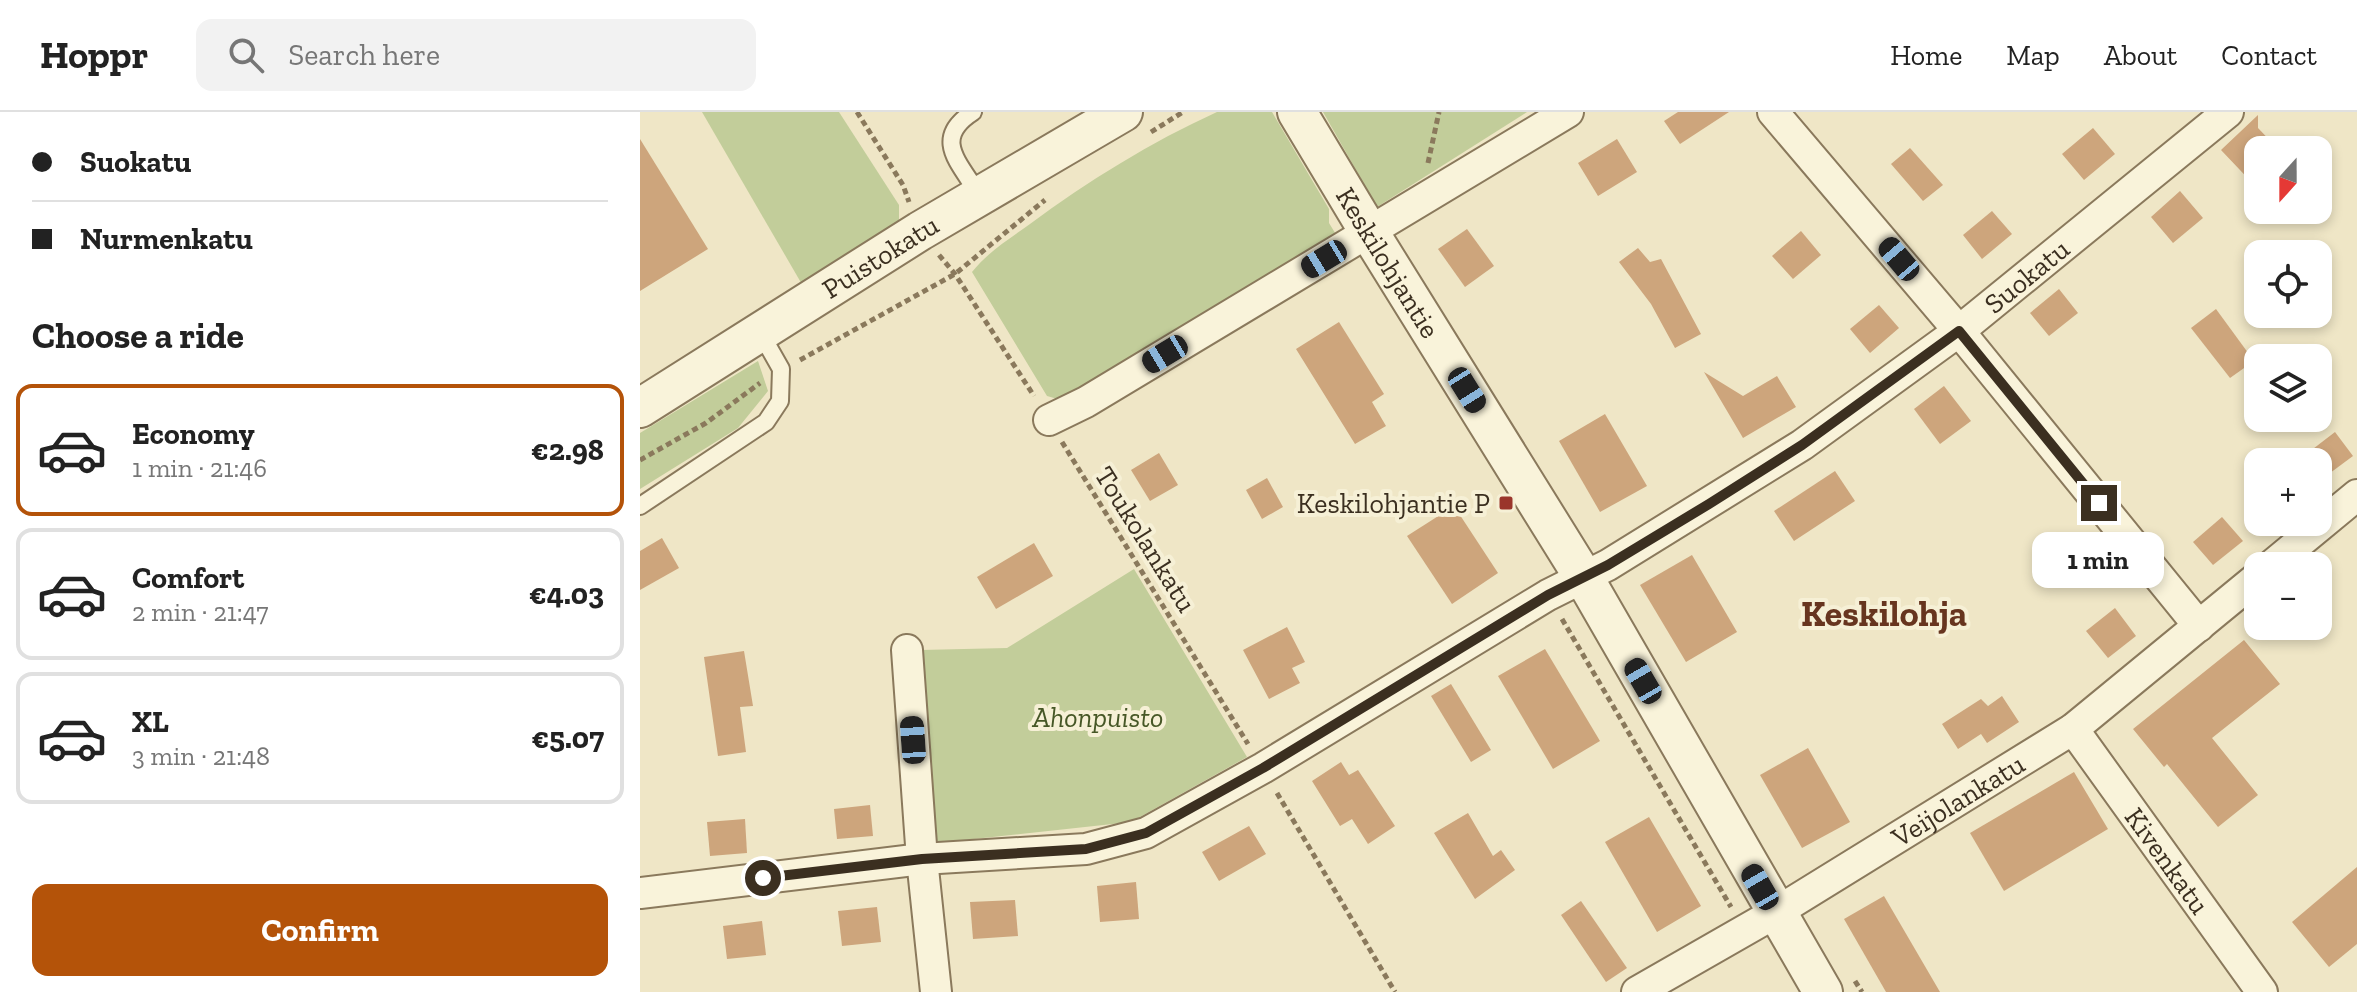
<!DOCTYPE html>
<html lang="en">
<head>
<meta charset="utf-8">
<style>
	body { margin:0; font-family:"Zilla Slab",serif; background:#f2f2f2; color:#222; height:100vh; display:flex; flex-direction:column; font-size:30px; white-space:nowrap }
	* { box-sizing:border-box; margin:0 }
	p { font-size:26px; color:#767676 }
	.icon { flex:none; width:44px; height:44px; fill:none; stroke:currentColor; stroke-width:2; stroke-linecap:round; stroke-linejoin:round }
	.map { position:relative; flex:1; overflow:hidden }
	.sheet { display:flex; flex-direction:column; background:#fff; width:640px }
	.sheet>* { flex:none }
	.guide { display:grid; align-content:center; height:176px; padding:0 32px; background:#fff }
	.needle { width:52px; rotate:201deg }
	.buttons { position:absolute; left:1604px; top:24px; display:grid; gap:16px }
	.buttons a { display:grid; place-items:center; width:88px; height:88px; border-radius:16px; background:#fff; box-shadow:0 4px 12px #0003; font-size:40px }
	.end { position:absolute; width:36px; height:36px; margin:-18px; border:10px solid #3b2f20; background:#fff; box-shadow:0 0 0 4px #fff }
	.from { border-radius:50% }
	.bubble { position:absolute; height:56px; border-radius:16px; background:#fff; box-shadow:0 4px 12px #0003; font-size:26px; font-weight:700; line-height:56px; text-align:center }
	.car { position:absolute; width:24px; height:48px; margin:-24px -12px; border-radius:10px; box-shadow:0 0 6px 2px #0007; background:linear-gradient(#222 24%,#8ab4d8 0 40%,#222 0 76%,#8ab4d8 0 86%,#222 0) }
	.guide b { display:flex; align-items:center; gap:28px; height:76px; font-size:30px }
	.guide b+b { border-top:2px solid #e0e0e0 }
	.guide i { width:20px; height:20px; background:#222 }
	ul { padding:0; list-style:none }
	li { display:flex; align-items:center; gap:24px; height:132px; margin:0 16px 12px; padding:0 16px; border:4px solid #e0e0e0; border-radius:16px }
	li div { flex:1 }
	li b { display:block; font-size:30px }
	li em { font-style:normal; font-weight:700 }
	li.on { border-color:#b45309 }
	li>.icon { width:72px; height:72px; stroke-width:1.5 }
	h2 { padding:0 32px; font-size:36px; line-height:96px }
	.button { display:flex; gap:16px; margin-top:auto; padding:16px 32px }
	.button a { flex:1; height:92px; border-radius:16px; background:#b45309; color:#fff; font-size:32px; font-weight:700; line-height:92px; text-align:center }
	header { display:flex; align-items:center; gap:48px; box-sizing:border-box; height:112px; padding:0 40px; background:#fff; border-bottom:2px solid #e0e0e0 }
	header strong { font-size:38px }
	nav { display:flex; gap:44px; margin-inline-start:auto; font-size:28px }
	.search { width:560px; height:72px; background:#f2f2f2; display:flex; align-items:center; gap:20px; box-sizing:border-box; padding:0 28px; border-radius:16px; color:#767676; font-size:30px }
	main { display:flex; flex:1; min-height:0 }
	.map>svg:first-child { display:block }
	.green { fill:#c2cd9a }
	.building { fill:#cda57c }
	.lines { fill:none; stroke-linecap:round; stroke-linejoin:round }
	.service-casing { stroke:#8a795c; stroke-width:20 }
	.minor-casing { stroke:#8a795c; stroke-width:34 }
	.tertiary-casing { stroke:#8a795c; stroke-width:42 }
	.path { stroke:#8a795c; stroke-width:5; stroke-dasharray:6 4; stroke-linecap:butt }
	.service { stroke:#f9f3da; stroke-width:16 }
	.minor { stroke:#f9f3da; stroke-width:30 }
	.tertiary { stroke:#f9f3da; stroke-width:38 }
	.route { stroke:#3b2f20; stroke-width:10 }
	.poi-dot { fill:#9a352b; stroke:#f6f0d6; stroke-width:3 }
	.labels { text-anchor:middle; stroke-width:8; stroke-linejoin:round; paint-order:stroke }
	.street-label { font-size:28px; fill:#3b2f20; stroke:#f6f0d6 }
	.poi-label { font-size:28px; fill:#3b2f20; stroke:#f6f0d6; text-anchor:end }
	.park-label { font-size:28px; font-style:italic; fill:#465726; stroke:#f6f0d6 }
	.district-label { font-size:36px; font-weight:bold; fill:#67351f; stroke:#f6f0d6 }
</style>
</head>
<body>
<header>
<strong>Hoppr</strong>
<div class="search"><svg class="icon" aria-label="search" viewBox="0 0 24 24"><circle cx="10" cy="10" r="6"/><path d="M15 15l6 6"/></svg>Search here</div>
<nav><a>Home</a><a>Map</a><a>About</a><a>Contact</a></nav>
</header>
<main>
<section class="sheet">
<div class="guide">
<b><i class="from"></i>Suokatu</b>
<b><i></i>Nurmenkatu</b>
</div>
<h2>Choose a ride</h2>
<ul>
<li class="on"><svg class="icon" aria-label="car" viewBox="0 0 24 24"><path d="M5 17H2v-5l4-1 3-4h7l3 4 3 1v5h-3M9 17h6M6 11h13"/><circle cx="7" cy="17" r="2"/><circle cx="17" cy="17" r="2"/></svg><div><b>Economy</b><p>1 min · 21:46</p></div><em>€2.98</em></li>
<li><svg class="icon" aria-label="car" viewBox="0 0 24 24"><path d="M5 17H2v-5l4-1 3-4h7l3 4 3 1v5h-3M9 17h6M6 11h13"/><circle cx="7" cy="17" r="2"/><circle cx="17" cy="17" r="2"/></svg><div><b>Comfort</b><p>2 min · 21:47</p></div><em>€4.03</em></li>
<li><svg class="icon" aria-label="car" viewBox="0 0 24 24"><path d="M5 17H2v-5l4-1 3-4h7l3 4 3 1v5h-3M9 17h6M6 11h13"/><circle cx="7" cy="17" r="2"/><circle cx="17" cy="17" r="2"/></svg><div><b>XL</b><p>3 min · 21:48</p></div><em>€5.07</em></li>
</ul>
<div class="button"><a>Confirm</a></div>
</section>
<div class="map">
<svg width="1717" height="880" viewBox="0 0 1717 880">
	<rect width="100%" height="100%" fill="#efe6c6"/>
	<!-- green -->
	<g class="green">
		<path d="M62,0H199L259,93V118L167,181Z"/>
		<path d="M577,0H632L689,97V111L700,129L421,288L407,284L332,160C348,140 369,127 390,112C448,69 511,30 577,0Z"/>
		<path d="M683,0H887L737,95Z"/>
		<path d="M118,249L128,279L98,316L0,377V321Z"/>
		<path d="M494,457L607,645L491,710L297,731L281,538L367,536Z"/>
	</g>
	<!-- building -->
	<g class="building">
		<path d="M1038,0H1089L1040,32L1024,9Z"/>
		<path d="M1618,3V16L1639,38H1618V77L1581,38Z"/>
		<path d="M1453,16L1475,42L1444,68L1422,42Z"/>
		<path d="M0,27L68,137L0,179Z"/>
		<path d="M977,27L997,60L958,84L938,51Z"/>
		<path d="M1270,36L1303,73L1283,89L1251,52Z"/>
		<path d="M1540,79L1563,106L1533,131L1511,105Z"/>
		<path d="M1352,99L1372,122L1342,147L1323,123Z"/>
		<path d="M827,117L854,154L825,175L798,137Z"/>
		<path d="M1161,119L1181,143L1153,167L1132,144Z"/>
		<path d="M998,136L1010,150L1021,147L1061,222L1035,236L1011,192L979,150Z"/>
		<path d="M1419,177L1438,201L1409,224L1390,201Z"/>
		<path d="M1239,193L1259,216L1230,241L1210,217Z"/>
		<path d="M1576,197L1614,249L1590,266L1551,216Z"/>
		<path d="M699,210L744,282L732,290L746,314L715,332L656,237Z"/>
		<path d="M1064,260L1103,284L1137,264L1156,295L1103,326Z"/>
		<path d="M1304,274L1331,309L1300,332L1274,297Z"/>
		<path d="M965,302L1007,374L960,400L919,329Z"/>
		<path d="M1695,320L1713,344L1686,364L1669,340Z"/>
		<path d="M519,341L538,373L510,389L491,358Z"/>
		<path d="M1195,359L1215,389L1154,429L1134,399Z"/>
		<path d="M627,366L643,395L622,407L606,378Z"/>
		<path d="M814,394L858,461L812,492L767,424Z"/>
		<path d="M1582,405L1603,429L1573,453L1553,430Z"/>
		<path d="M22,426L39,456L0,478V439Z"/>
		<path d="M394,431L413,464L356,497L337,465Z"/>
		<path d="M1052,443L1097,520L1046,550L1000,473Z"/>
		<path d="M1475,496L1496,524L1468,546L1446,519Z"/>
		<path d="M647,515L665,550L652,556L660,571L629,587L603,538Z"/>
		<path d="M1604,528L1640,572L1572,626L1618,683L1578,715L1527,652L1524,655L1493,617Z"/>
		<path d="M905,537L960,629L913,657L858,564Z"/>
		<path d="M104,539L113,594L100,595L106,640L78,644L64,545Z"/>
		<path d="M811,572L851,638L831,650L791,584Z"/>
		<path d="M1362,584L1379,610L1347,631L1341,622L1318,637L1302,612L1341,587L1348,594Z"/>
		<path d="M1168,636L1210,710L1162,736L1120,663Z"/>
		<path d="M701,650L709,663L718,658L755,714L728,732L712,707L700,714L672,669Z"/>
		<path d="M1434,660L1468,717L1364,779L1330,721Z"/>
		<path d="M230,693L233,724L197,727L194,697Z"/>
		<path d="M828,701L853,744L861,738L875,758L835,787L794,721Z"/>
		<path d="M1009,705L1061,794L1017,820L965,730Z"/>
		<path d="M105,707L107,741L70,744L67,710Z"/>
		<path d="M609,714L626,742L579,769L562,740Z"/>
		<path d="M1717,755V832L1689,855L1652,810Z"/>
		<path d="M496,770L499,807L460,810L457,774Z"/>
		<path d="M1244,784L1300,880H1246L1204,807Z"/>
		<path d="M375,788L378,824L333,827L330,790Z"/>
		<path d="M941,789L987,856L966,870L921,803Z"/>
		<path d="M237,795L241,830L202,834L198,799Z"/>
		<path d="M122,809L126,843L87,847L83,814Z"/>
	</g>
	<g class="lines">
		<!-- service casing -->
		<g class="service-casing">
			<g id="service">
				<path d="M333,0C291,27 320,51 339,83"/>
				<path d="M0,394L126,310L140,289L141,257L120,220"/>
			</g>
		</g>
		<!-- minor casing -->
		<g class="minor-casing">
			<g id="minor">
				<path d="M1133,0L1319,219L1559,514"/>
				<path d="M409,308L446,290L928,0"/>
				<path d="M1631,454L1717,383"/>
				<path d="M267,538L282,747L296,880"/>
				<path id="s1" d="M1433,617L1622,880"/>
				<path id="s2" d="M0,781L282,747L446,737L506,721L623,656L908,483L968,453L1162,333L1319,219L1588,0"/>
				<path id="s3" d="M997,880L1135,801L1433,617L1618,465"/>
			</g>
		</g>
		<!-- tertiary casing -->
		<g class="tertiary-casing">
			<g id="tertiary">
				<path id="s4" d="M657,0L729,120L944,466L1183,880"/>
				<path id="s5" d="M0,296L280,119L483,0"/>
			</g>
		</g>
		<!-- path -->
		<g class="path">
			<path d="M217,0L263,73L269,90"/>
			<path d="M511,20L543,0"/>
			<path d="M788,51L799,0"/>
			<path d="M299,143L315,162L394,284"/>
			<path d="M160,248L315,162L405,88"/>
			<path d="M422,330L608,632"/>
			<path d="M0,348L66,311L120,271"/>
			<path d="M922,507L1091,795"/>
			<path d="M637,681L755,880"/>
			<path d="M1215,869L1222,880"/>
		</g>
		<!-- service -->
		<use href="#service" class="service"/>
		<!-- minor -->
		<use href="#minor" class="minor"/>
		<!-- tertiary -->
		<use href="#tertiary" class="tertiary"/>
	</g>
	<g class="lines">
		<!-- route -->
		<path class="route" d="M123,766L282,747L446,737L506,721L623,656L908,483L968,453L1069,392L1162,333L1319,219L1459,391"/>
	</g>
	<!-- markers -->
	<rect class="poi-dot" x="858" y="383" width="16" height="16" rx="4"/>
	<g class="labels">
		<!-- street labels -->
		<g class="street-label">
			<text dy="10" stroke="none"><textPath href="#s5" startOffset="284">Puistokatu</textPath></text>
			<text dy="10" stroke="none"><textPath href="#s4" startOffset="176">Keskilohjantie</textPath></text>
			<text dy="10" stroke="none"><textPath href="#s2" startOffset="1554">Suokatu</textPath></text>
			<text transform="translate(506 427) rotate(58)" y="10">Toukolankatu</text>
			<text dy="10" stroke="none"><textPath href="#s3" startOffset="374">Veijolankatu</textPath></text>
			<text dy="10" stroke="none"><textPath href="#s1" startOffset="162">Kivenkatu</textPath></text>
		</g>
		<!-- poi labels -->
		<g class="poi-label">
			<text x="850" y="401">Keskilohjantie P</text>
		</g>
		<!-- park labels -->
		<g class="park-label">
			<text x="458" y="615">Ahonpuisto</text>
		</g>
		<!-- district labels -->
		<g class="district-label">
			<text x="1244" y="514">Keskilohja</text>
		</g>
	</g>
</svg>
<div class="buttons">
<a><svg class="needle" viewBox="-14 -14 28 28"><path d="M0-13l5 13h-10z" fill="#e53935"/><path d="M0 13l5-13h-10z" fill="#767676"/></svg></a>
<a><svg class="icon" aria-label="locate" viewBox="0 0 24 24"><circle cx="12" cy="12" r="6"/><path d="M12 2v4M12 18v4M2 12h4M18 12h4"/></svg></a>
<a><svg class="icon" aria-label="layers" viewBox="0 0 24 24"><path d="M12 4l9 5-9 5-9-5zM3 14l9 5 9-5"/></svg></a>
<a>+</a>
<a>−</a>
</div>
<i class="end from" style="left:123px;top:766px"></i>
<i class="end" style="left:1459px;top:391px"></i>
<div class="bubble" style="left:1392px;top:420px;width:132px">1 min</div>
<i class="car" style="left:684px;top:147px;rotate:239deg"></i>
<i class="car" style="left:1259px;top:147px;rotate:320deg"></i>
<i class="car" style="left:525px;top:242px;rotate:239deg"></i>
<i class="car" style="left:827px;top:278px;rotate:148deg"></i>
<i class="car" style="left:1003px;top:569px;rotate:330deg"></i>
<i class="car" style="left:273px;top:628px;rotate:356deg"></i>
<i class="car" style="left:1120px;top:775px;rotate:330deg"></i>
</div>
</main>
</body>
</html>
